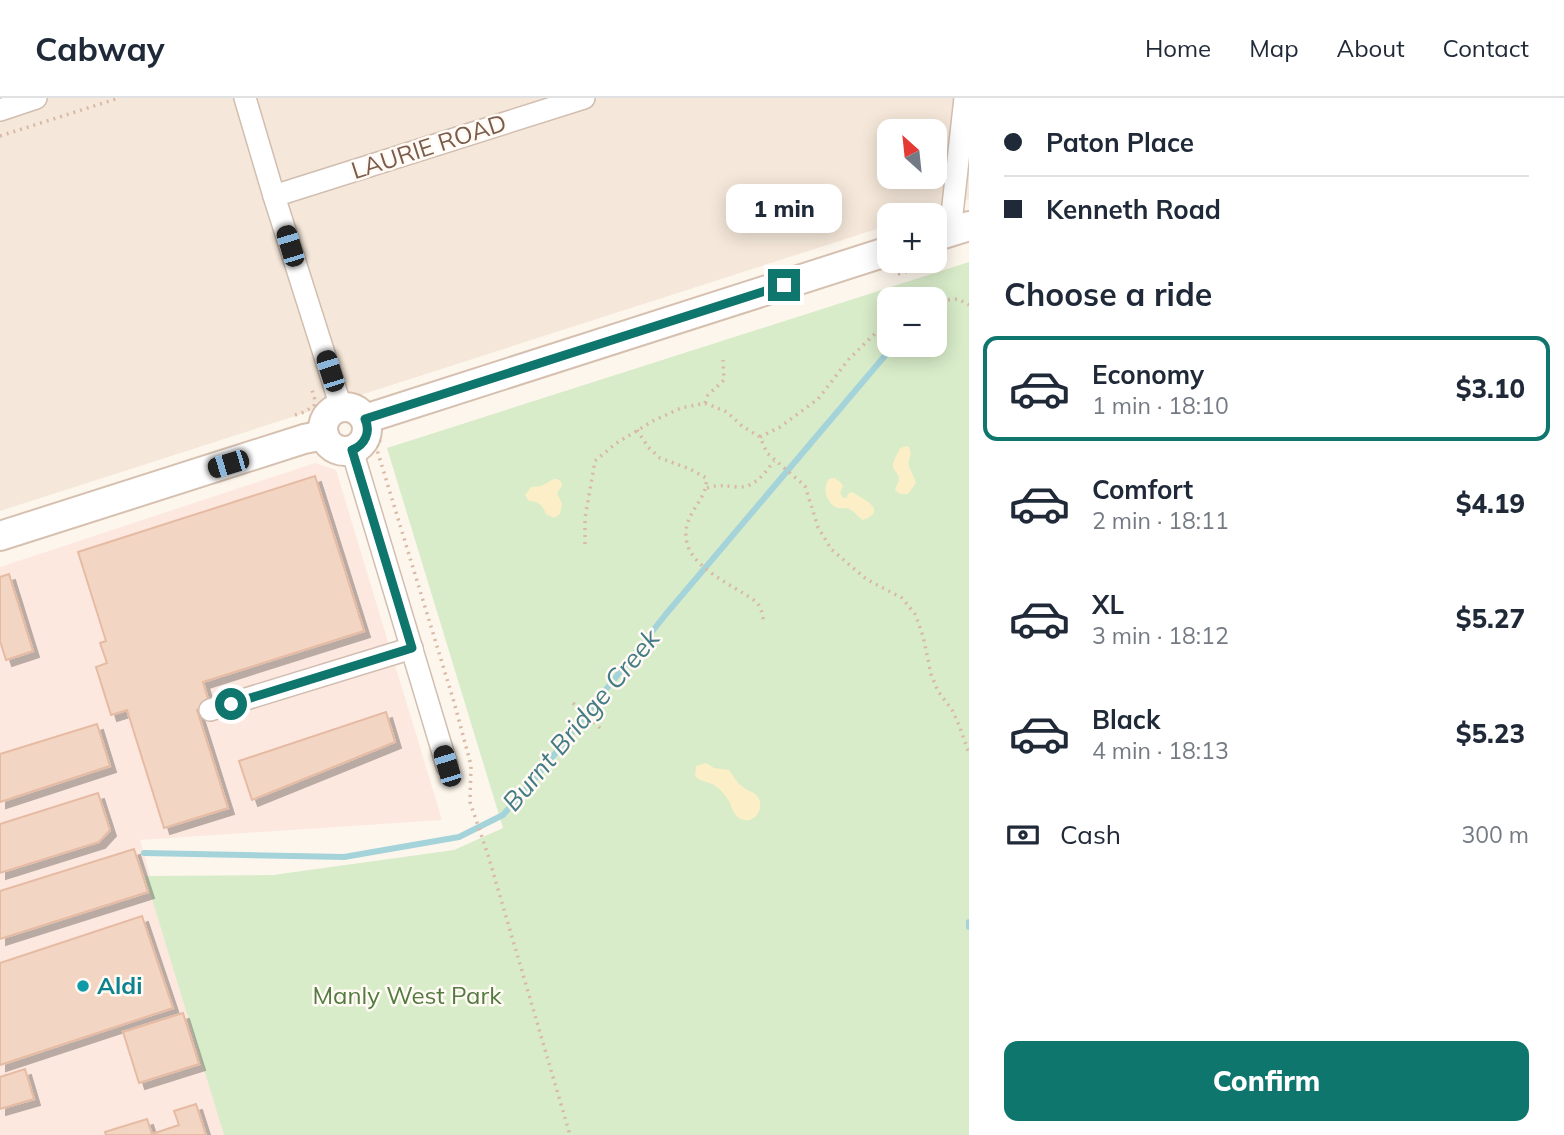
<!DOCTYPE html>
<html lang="en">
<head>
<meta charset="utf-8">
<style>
	body { margin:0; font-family:Mulish,sans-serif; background:#f6f6f7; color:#1f2937; height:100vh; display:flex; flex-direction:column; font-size:26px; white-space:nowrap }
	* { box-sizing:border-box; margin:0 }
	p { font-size:23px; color:#747a83 }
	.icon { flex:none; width:38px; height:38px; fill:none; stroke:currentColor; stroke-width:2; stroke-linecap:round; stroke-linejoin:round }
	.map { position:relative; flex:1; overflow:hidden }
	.side { display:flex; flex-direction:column; background:#fff; width:595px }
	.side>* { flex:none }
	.banner { display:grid; align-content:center; height:154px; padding:0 35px; background:#fff }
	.needle { width:46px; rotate:333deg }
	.buttons { position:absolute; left:877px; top:21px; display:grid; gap:14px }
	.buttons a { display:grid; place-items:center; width:70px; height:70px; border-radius:14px; background:#fff; box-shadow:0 4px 18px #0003; font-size:35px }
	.end { position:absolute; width:32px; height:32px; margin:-16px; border:9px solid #0f766e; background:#fff; box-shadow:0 0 0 4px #fff }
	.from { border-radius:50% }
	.bubble { position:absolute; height:49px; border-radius:14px; background:#fff; box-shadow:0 4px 18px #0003; font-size:23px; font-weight:800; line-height:49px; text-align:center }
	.car { position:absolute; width:21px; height:42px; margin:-21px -10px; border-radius:9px; box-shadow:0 0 5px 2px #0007; background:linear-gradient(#222 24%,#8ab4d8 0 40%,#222 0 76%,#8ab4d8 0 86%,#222 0) }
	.banner b { display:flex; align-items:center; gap:24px; height:66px; font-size:26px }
	.banner b+b { border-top:2px solid #e0e1e3 }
	.banner i { width:18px; height:18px; background:#1f2937 }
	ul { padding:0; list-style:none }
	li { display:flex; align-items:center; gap:21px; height:105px; margin:0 14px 10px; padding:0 21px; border:4px solid transparent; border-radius:14px }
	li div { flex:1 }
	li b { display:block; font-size:26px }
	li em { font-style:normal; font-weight:800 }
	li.active { border-color:#0f766e }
	li>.icon { width:63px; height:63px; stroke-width:1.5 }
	h2 { padding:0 35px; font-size:32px; line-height:84px }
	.pay { display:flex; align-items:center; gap:18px; height:77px; padding:0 35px; font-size:26px }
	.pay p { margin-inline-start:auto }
	.primary-button { display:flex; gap:14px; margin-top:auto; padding:14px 35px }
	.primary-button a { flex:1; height:80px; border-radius:14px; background:#0f766e; color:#fff; font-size:28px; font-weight:800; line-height:80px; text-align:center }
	header { display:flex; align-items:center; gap:42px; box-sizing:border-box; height:98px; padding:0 35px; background:#fff; border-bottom:2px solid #e0e1e3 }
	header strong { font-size:33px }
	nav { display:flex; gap:38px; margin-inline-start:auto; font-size:24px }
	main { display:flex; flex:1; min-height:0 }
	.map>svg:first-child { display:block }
	.residential { fill:#f5e8da; fill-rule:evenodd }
	.commercial { fill:#fde8e0 }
	.green { fill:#d8ecc9; fill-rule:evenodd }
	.sand { fill:#fcefc7 }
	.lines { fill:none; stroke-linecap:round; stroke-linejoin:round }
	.stream { stroke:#a5d3da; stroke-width:6 }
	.building { fill:#f3d5c3; stroke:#e6bba3; stroke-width:2; filter:url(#shadow) }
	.minor-casing { stroke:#d1beb0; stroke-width:24 }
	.secondary-casing { stroke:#d6c0b0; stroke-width:32 }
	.path { stroke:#d9b8a5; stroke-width:3.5; stroke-dasharray:2 5; stroke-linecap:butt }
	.minor { stroke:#fff; stroke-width:21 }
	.secondary { stroke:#fff; stroke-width:28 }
	.route { stroke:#0f766e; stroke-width:9 }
	.culture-dot { fill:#0f9aa8; stroke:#fffaf3; stroke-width:2.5 }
	.labels { text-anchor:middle; stroke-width:5; stroke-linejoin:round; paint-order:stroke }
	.street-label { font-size:24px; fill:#7a5c4d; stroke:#fffaf3 }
	.culture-label { font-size:24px; font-weight:bold; fill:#0d838f; stroke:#fffaf3; text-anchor:start }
	.park-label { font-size:24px; fill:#537a41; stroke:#fffaf3 }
	.water-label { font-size:26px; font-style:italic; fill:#437c86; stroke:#fffaf3 }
</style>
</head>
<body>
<header>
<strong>Cabway</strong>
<nav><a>Home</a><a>Map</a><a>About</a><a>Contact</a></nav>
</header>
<main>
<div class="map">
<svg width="969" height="1037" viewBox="0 0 969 1037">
	<defs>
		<filter id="shadow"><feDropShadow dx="6" dy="6" stdDeviation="0" flood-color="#0004"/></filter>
	</defs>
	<rect width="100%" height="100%" fill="#fdf6ec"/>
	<!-- residential -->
	<path class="residential" d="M0,0H969V101L919,117H889V127L0,413ZM889,33H934V79H889Z"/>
	<!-- commercial -->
	<path class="commercial" d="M315,365L336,372L442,722L140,742L224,1037H0V469Z"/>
	<!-- green -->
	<path class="green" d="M969,164V1037H224L145,778L273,777L454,752L503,730L387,350ZM889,201H934V247H889Z"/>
	<!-- sand -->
	<g class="sand">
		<path d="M907,348L909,349L911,356C905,369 912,372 916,385L908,396H900L895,392C896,388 899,384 899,380C899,376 894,373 893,369C892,363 898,356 900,350Z"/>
		<path d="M835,380L841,385L843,388L840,395L843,400H846L849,395L852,394C863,401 889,412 863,422C858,419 854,413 849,411C845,409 841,411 838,410C826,406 822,389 829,381Z"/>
		<path d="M554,381C559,381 562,383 562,388L557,395L562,406L560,416L554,420L546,416C543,408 539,403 529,403L525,397L531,389L541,388Z"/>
		<path d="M706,665L714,670L729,672C733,677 737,686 743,689C747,693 753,693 757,698C766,709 755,727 741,721C732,718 732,705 726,699C723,694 719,690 714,687C707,683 701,684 695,678L696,668Z"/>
	</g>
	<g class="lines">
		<!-- stream -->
		<g class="stream">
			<path d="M144,755L344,759L459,739L503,717L538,677L666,516L894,247"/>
			<path d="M969,824V829"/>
		</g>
	</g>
	<!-- building -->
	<g class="building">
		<path d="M315,378L364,533L203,584L210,608L197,612L228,710L164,730L127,612L111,617L96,569L107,565L100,545L106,543L78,454Z"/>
		<path d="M9,476L33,553L6,562L0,543V479Z"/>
		<path d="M386,614L395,644L252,702L239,663Z"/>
		<path d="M97,626L110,668L0,704V656Z"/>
		<path d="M98,695L110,732L99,744L0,775V726Z"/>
		<path d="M134,751L148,794L0,841V793Z"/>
		<path d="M142,818L173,910L0,967V865Z"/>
		<path d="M183,915L199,966L139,985L123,934Z"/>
		<path d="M25,971L34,1001L0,1011V979Z"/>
		<path d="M196,1006L206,1037H106L105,1034L147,1021L152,1036L179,1027L174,1013Z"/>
	</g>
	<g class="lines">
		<!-- minor casing -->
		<g class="minor-casing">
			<g id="minor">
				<path d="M245,0L274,98L341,309"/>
				<path d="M0,12L36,0"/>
				<path d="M274,98L584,0"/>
				<path d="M950,134L965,0"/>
				<path d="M352,352L447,668"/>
				<path d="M210,612L412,550"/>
			</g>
		</g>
		<!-- secondary casing -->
		<g class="secondary-casing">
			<g id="secondary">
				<path d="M934,139L969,128"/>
				<circle cx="345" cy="331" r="22"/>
				<path d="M365,321L889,153"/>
				<path d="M0,438L304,341L324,337"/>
			</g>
		</g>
		<!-- path -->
		<g class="path">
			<path d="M0,38L119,0"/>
			<path d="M898,176L941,163"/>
			<path d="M934,203L958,201L969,207"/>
			<path d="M705,305L708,297L724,282L723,262"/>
			<path d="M295,317L304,314L314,308L315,302L312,292"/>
			<path d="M637,332L648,349L660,360L690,371L706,380C709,403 680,415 687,445C692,467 725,484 743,495C749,499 756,502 760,509C762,513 763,520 764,525"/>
			<path d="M760,339L780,329L818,301L849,261L889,222"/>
			<path d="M381,342L377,344L378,355L454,604L471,667L470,704L488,757L570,1037"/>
			<path d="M707,390C718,386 726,388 737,389C755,390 764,376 774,363"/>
			<path d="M585,446V420L595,363L615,346L653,323L681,310L705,305L727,314L742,328L760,339L767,355L805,388L818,429L831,451L866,481L902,500L915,516L923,538L931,576L938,593L952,612L959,627L969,655"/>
			<path d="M573,605L600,630"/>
		</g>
		<!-- minor -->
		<use href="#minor" class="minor"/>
		<!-- secondary -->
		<use href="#secondary" class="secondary"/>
	</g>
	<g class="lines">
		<!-- route -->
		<path class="route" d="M231,606L412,550L352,352C365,347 371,334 365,321L784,187"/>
	</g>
	<!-- markers -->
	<circle class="culture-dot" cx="83" cy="888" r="7"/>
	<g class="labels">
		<!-- street labels -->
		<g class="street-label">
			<text transform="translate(429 49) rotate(-18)" y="8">LAURIE ROAD</text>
		</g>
		<!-- culture labels -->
		<g class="culture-label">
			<text x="97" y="896">Aldi</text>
		</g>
		<!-- park labels -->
		<g class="park-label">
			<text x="407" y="906">Manly West Park</text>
		</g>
		<!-- water labels -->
		<g class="water-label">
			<text transform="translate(581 622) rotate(-50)" y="9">Burnt Bridge Creek</text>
		</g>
	</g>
</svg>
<div class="buttons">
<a><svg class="needle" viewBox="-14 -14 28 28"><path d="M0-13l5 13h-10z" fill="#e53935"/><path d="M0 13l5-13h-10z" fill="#747a83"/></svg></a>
<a>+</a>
<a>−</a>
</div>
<i class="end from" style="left:231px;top:606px"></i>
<i class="end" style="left:784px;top:187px"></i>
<div class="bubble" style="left:726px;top:86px;width:116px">1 min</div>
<i class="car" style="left:290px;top:148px;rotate:343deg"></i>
<i class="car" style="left:330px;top:273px;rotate:342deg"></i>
<i class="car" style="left:228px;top:366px;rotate:253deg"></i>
<i class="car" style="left:447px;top:668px;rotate:343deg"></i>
</div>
<section class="side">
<div class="banner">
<b><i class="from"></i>Paton Place</b>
<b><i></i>Kenneth Road</b>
</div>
<h2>Choose a ride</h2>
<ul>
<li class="active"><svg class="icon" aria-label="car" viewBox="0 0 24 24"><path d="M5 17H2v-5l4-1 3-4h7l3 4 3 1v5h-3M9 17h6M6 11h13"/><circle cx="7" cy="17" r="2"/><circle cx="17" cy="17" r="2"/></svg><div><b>Economy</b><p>1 min · 18:10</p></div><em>$3.10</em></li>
<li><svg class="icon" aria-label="car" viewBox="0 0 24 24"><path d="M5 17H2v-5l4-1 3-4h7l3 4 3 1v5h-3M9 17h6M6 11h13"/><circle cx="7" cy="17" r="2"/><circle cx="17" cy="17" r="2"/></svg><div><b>Comfort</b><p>2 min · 18:11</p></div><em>$4.19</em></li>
<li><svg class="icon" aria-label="car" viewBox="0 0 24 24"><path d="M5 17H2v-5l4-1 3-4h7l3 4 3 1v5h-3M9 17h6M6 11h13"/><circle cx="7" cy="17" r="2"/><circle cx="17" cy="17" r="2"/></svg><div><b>XL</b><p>3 min · 18:12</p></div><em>$5.27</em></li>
<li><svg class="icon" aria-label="car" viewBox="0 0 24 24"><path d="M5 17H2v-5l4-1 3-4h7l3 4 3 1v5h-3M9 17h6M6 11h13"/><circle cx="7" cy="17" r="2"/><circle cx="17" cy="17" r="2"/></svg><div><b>Black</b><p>4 min · 18:13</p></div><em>$5.23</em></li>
</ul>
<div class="pay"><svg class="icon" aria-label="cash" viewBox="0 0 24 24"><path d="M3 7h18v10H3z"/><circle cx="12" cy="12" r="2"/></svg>Cash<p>300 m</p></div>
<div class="primary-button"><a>Confirm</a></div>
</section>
</main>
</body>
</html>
